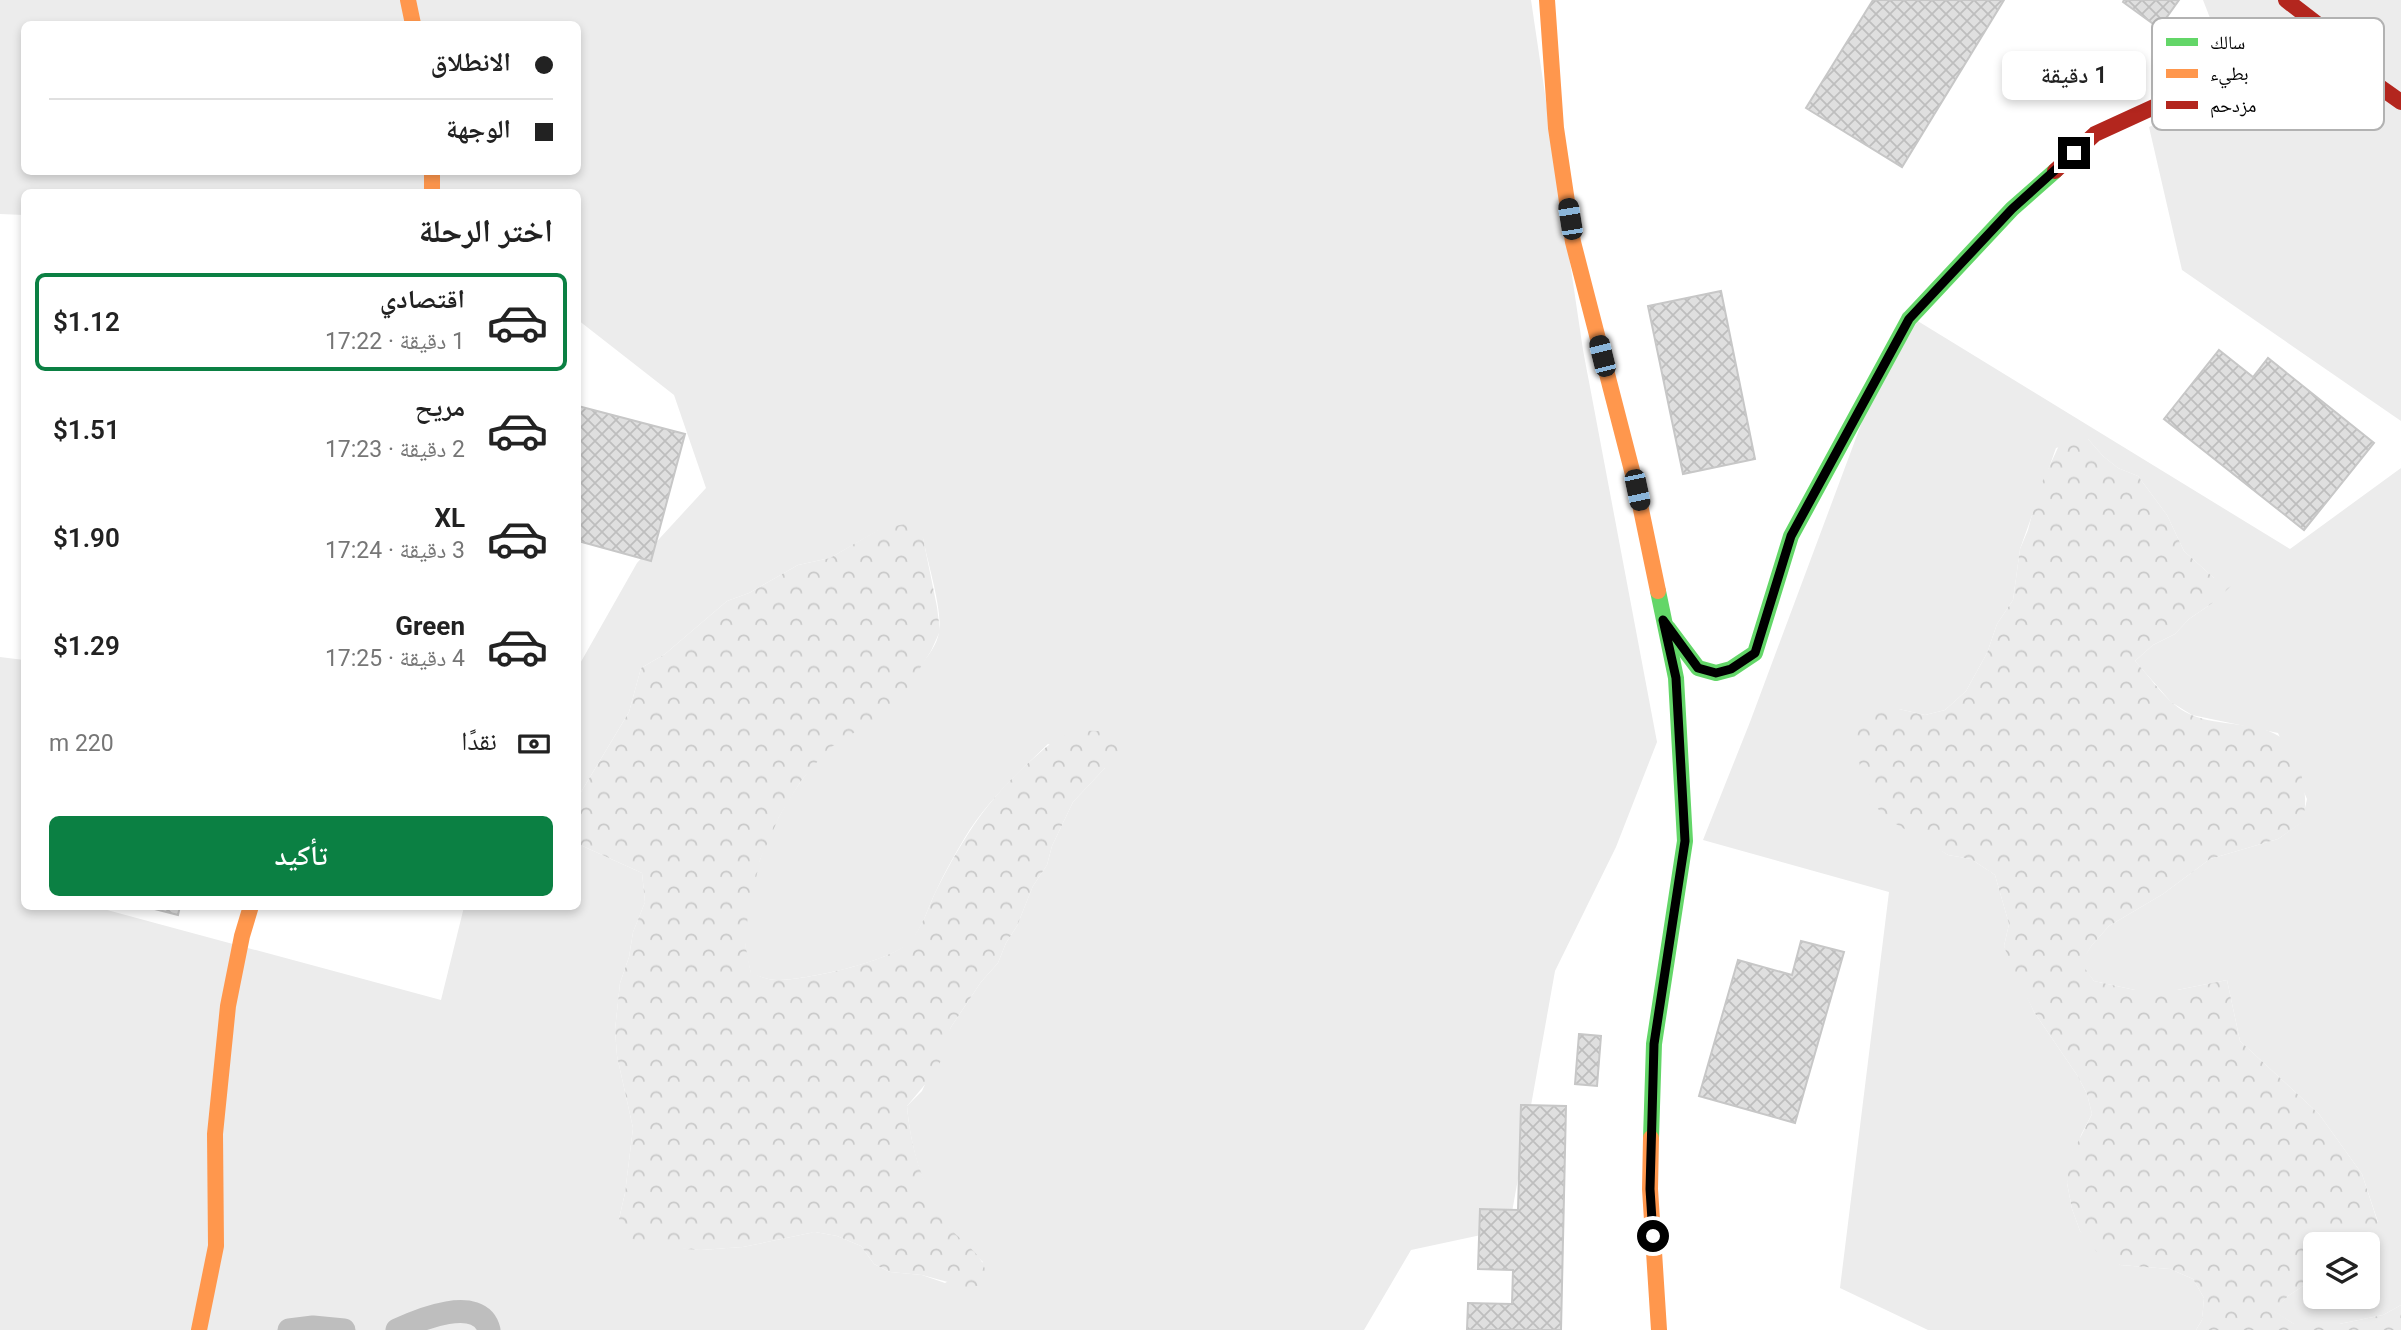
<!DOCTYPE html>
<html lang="ar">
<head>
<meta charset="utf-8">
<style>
	body { margin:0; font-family:Roboto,"Noto Naskh Arabic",sans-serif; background:#f2f2f2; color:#222; direction:rtl; height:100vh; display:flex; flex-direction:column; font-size:26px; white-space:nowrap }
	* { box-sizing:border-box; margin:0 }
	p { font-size:23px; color:#767676 }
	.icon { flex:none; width:38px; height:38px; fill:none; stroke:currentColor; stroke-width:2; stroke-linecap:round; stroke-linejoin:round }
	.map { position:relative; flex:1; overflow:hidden; direction:ltr }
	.details { position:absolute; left:21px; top:189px; width:560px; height:721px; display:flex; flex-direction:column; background:#fff; border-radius:10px; box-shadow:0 4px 10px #0003; direction:rtl }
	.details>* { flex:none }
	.banner { position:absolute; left:21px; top:21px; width:560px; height:154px; border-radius:10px; box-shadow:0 4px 10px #0003; direction:rtl; display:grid; align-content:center; height:154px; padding:0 28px; background:#fff }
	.controls { position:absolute; left:2303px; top:1232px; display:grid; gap:14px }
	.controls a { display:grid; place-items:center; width:77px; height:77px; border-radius:10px; background:#fff; box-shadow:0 4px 10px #0003; font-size:35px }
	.end { position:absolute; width:32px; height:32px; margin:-16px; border:9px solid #000; background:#fff; box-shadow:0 0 0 4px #fff }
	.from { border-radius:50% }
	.bubble { position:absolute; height:49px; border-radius:10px; background:#fff; box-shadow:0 4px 10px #0003; font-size:23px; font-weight:600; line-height:49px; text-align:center; direction:rtl }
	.car { position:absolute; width:21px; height:42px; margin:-21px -10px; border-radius:9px; box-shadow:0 0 5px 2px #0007; background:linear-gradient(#222 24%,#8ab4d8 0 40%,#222 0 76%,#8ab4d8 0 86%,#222 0) }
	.banner b { display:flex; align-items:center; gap:24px; height:66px; font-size:26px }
	.banner b+b { border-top:2px solid #e0e0e0 }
	.banner i { width:18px; height:18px; background:#222 }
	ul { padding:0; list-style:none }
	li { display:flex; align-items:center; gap:21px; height:98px; margin:0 14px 10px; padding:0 14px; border:4px solid transparent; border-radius:10px }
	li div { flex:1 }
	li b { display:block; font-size:26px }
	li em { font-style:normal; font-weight:600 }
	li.on { border-color:#0b8043 }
	li>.icon { width:63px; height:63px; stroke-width:1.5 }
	h2 { padding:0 28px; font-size:32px; line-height:84px }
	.pay { display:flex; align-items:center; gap:18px; height:77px; padding:0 28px; font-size:26px }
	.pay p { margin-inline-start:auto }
	.cta { display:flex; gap:14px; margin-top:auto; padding:14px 28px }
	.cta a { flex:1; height:80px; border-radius:10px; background:#0b8043; color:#fff; font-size:28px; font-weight:600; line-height:80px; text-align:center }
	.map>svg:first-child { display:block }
	.green { fill:#ececec; fill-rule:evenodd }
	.forest { fill:url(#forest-crowns) }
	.building { fill:url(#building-cross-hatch); stroke:#c7c7c7; stroke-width:2 }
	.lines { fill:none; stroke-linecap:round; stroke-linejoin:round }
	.lane { stroke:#bebebe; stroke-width:23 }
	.fast { stroke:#63d668; stroke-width:16 }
	.slow { stroke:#ff974d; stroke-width:16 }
	.jam { stroke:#b3261e; stroke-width:16 }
	.route { stroke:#000; stroke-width:9 }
	.key { fill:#fff; stroke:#b2b2b2; stroke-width:2 }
	.key-label { font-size:19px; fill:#000 }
</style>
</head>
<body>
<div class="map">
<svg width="2401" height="1330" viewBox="0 0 2401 1330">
	<defs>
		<pattern id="forest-crowns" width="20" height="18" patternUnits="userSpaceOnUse" patternTransform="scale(1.75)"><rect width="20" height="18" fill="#ececec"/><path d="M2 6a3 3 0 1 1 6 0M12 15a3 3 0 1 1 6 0" fill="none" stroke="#c9c9c9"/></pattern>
		<pattern id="building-cross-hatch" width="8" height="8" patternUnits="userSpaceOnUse" patternTransform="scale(1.75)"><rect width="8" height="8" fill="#dfdfdf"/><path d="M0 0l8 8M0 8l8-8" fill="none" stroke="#bebebe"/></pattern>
	</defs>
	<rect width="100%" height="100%" fill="#fff"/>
	<!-- green -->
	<g class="green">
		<path d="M0,0H1531L1583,350L1657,742L1616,847L1555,971L1509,1229L1411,1250L1364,1330H0V657L24,660V906L96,907L441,1000L464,907L578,906V844L642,873L645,902L633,932L629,957L620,983L615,1030L617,1056L633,1128L625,1193L619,1219L682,1248L701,1250L743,1247L815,1232L837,1236L861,1246L874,1264L890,1272L922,1275L945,1283L983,1262C974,1253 964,1245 955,1235C925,1199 911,1152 907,1106L922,1091L951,1027L981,982L998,963L1006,943L1017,926L1033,886L1047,865L1052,846L1073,802L1105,768L1048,744C1017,774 986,802 964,839C954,856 944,873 936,891C928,907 922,930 909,943C888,962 806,980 777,980C768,980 759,976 751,974C749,963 745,952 745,942C745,871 781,799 828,748C855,719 890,693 920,666C928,656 937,645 939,632C943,611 927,561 923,538L879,530L830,558L798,565L749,593L727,601L665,654L641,668L629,712L578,797V667L637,563L706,488L674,395L578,320V192H24V215L0,214ZM24,24H578V172H24Z"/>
		<path d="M2203,0H2401V421L2182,270L2149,127L2238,90Z"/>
		<path d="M1903,312L2290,549L2401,468V1305L2383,1315L2339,1324H2294L2273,1311L2288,1296L2315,1278V1297H2368V1244H2356L2378,1222L2362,1174L2319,1114L2240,1041L2227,980L2177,990H2135L2094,981L2080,963L2092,945L2109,926L2163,894L2210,859L2278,839L2302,822L2307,799L2278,733L2192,715L2171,702L2135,661L2153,645L2175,634L2189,619L2214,602V578L2184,551L2167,515L2138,476L2118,468L2103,456L2088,439L2056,448L2020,549L2013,600L1997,624L1987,653L1966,691L1945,710L1925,715L1899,709L1924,839L1948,855L1971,859L1995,875L2009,924L2004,946L2034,1012L2077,1075L2087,1094L2092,1114L2081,1135L2067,1183L2072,1209L2080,1231L2120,1265L2170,1269L2193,1279L2204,1298L2202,1320L2196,1330H1928L1840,1288L1889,892L1703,840L1750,722Z"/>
	</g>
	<!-- forest -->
	<g class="forest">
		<path d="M2067,428L2088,439L2103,456L2118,468L2138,476L2167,515L2184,551L2214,578L2231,586L2214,602L2189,619L2175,634L2153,645L2135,661C2153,680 2169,707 2194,716C2234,731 2289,715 2300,769C2305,791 2307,799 2303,822L2278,839L2210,859L2163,894L2109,926L2092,945L2081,963L2094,981L2135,990H2177L2227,980L2240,1041L2319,1114L2362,1174L2378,1223L2356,1244H2315V1278L2288,1296L2274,1311L2294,1324H2339L2383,1315L2401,1305V1330H2196L2202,1320L2204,1298L2193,1279L2170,1269L2120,1265L2097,1252L2080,1231L2072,1209L2067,1183L2070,1158L2092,1114L2087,1094L2077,1075L2034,1012L2011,965L2004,946L2009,924L1995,875L1971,859L1948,855L1896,824L1878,809L1864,785L1853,733L1873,714L1899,709L1925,715L1945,710L1966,691L1987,653L1997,624L2013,600L2020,549L2028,530L2038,491Z"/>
		<path d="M904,524L923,538L937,607L940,631L931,651L904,693L887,712L828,749L801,781L779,817L760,860L748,914L745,944L751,973C759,976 769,980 777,980C806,980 889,962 909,942C924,927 929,903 939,885C964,837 986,802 1026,765C1040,753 1051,740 1069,734C1086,728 1105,732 1122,734L1124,755L1105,768L1073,802L1052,846L1047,865L1033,886L1017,926L1006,943L998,963L981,982L951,1027L938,1069L907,1106C911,1151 924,1191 950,1228C959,1239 978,1252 983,1264C986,1270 986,1279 988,1285L966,1287L922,1275L890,1272L874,1264L861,1246L837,1236L815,1232L743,1247L701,1250L658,1247L629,1238L619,1219L625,1193L633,1128L617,1056L615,1030L620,983L629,957L633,932L645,902L642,873L578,844V797L629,712L641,668L665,654L727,601L749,593L798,565L830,558L878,530Z"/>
	</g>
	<!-- building -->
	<g class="building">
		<path d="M1873,0H2004L1902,167L1806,108Z"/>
		<path d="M2124,0H2179L2159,28L2123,2Z"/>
		<path d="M1721,291L1755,459L1683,474L1648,306Z"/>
		<path d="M2219,350L2253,377L2268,358L2374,443L2304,530L2164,419Z"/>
		<path d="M578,406L685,434L651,561L578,541Z"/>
		<path d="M143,906H180L178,915Z"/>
		<path d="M1801,941L1844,952L1795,1123L1699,1096L1738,960L1792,975Z"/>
		<path d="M1579,1034L1601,1036L1597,1086L1575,1084Z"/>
		<path d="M1521,1105L1566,1106L1561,1330H1467L1468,1303L1512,1304L1513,1270L1478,1269L1480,1209L1518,1210Z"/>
	</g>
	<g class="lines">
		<!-- lane -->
		<g class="lane">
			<path d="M289,1330L313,1327L344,1330"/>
			<path d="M397,1330C418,1320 480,1294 489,1330"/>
		</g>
		<!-- fast -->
		<g class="fast">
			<path d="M1668,628L1698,668L1716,673L1731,669L1755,653L1791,536L1909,319L2012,209L2055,171"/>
			<path d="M1651,1138L1654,1044L1685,841L1676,678L1658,591"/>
		</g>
		<!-- slow -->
		<g class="slow">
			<path d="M408,0L413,24"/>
			<path d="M1547,0L1556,128L1573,242L1637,490L1658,591"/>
			<path d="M432,172V192"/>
			<path d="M1651,1138L1650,1189L1659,1330"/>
			<path d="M199,1330L216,1246L215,1134L228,1006L242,936L251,906"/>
		</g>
		<!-- jam -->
		<g class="jam">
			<path d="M2286,0L2360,57L2377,85L2401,102"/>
			<path d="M2055,171L2095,134L2167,101L2269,82L2377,85"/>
		</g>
	</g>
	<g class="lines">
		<!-- route -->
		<path class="route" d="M1653,1236L1650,1189L1654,1044L1685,841L1676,678L1663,620L1698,668L1716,673L1731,669L1755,653L1791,536L1909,319L2012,209L2074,153"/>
	</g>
	<!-- legend -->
	<rect x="2152" y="18" width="232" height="112" rx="10" class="key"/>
	<rect x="2166" y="38" width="32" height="8" fill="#63d668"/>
	<rect x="2166" y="69" width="32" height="9" fill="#ff974d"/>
	<rect x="2166" y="101" width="32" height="8" fill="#b3261e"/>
	<g class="key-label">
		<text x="2210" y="49">سالك</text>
		<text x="2210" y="80">بطيء</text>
		<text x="2210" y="112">مزدحم</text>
	</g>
</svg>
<div class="controls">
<a><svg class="icon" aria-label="layers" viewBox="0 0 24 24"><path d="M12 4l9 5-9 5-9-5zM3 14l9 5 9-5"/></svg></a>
</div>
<i class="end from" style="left:1653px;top:1236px"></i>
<i class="end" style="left:2074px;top:153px"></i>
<div class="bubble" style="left:2002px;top:51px;width:144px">1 دقيقة</div>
<i class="car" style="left:1570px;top:219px;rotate:351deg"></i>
<i class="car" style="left:1602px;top:356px;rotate:346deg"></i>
<i class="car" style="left:1637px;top:490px;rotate:168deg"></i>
<div class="banner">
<b><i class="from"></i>الانطلاق</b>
<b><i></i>الوجهة</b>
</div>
<section class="details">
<h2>اختر الرحلة</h2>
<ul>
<li class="on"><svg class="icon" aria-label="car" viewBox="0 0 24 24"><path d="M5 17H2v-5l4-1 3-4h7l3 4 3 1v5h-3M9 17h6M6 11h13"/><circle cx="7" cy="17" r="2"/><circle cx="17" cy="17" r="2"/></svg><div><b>اقتصادي</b><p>1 دقيقة · 17:22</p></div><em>$1.12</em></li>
<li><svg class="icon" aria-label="car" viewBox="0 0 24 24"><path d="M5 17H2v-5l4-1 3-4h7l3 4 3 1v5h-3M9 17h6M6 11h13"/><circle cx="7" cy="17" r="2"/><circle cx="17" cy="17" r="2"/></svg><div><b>مريح</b><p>2 دقيقة · 17:23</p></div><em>$1.51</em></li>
<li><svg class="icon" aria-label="car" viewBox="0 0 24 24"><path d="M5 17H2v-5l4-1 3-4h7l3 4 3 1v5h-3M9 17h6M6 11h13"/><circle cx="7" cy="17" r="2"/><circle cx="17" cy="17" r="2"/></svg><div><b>XL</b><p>3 دقيقة · 17:24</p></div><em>$1.90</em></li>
<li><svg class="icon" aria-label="car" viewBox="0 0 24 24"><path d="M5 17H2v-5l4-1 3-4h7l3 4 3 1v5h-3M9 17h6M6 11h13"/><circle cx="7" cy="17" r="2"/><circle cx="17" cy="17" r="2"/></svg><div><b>Green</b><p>4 دقيقة · 17:25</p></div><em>$1.29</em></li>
</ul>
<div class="pay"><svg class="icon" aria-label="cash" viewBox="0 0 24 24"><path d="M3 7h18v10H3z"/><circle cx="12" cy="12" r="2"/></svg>نقدًا<p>220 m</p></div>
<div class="cta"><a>تأكيد</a></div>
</section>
</div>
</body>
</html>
